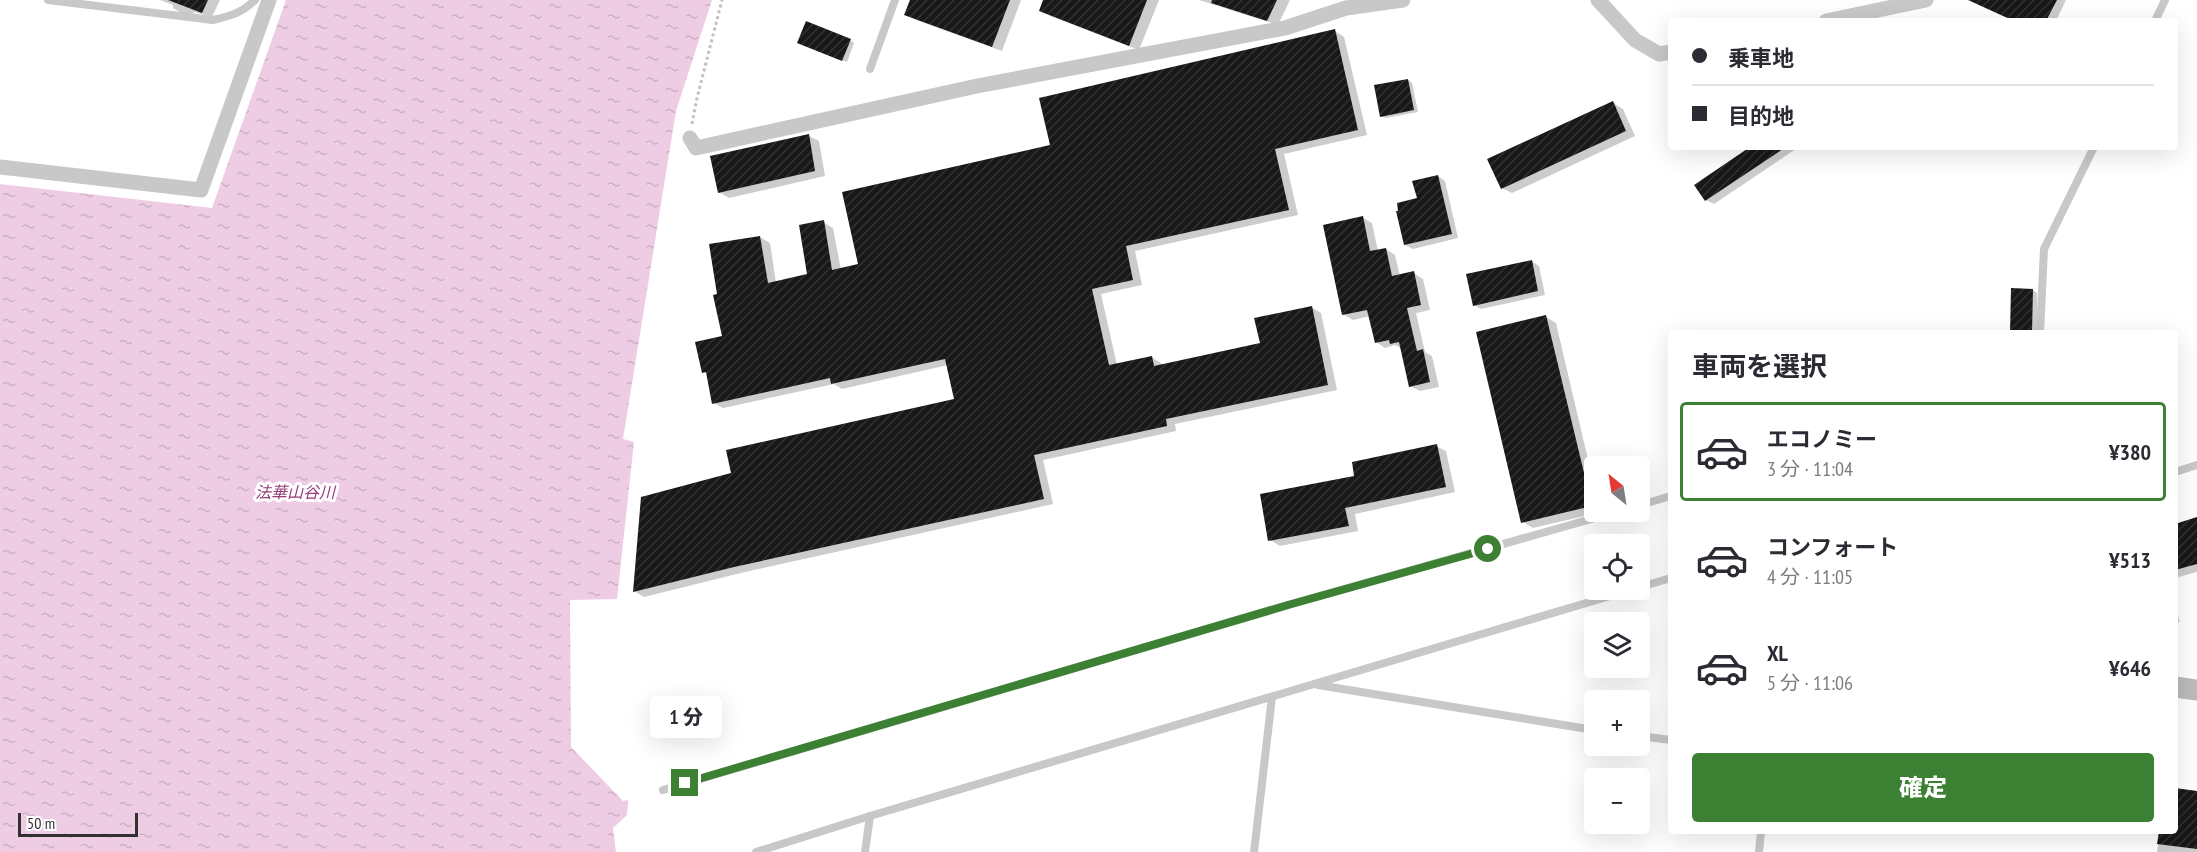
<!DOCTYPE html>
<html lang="ja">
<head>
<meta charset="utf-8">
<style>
	body { margin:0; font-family:"PT Sans Narrow","Noto Sans JP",sans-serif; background:#f2f2f3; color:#2b2b33; height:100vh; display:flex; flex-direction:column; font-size:22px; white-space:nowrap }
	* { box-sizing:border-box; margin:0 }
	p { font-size:20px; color:#7c7c81 }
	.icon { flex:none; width:33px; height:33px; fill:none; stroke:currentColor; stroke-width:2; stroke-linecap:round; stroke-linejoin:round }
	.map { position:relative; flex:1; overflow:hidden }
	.details { position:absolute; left:1668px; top:330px; width:510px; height:504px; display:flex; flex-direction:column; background:#fff; border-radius:6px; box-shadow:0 6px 24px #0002 }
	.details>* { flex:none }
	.hud { position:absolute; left:1668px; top:18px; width:510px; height:132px; border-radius:6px; box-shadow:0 6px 24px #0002; display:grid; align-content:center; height:132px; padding:0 24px; background:#fff }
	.needle { width:39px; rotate:330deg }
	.tools { position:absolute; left:1584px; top:456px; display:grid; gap:12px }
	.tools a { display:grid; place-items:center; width:66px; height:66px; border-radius:6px; background:#fff; box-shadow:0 6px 24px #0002; font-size:30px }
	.scale { position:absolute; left:18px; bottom:15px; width:120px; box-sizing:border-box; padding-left:6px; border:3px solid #313131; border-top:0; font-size:16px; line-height:21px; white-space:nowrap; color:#313131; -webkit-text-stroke:4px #fff; paint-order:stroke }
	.end { position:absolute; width:27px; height:27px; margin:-14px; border:8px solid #3b8033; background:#fff; box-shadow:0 0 0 3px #fff }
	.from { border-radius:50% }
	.bubble { position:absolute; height:42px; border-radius:6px; background:#fff; box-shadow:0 6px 24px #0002; font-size:20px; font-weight:800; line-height:42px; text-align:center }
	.hud b { display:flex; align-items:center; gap:21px; height:57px; font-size:22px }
	.hud b+b { border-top:2px solid #e1e1e2 }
	.hud i { width:15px; height:15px; background:#2b2b33 }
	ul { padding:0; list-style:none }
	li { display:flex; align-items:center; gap:18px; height:99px; margin:0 12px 9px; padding:0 12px; border:3px solid transparent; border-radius:6px }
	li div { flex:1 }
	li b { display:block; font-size:22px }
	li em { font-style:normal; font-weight:800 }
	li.current { border-color:#3b8033 }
	li>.icon { width:54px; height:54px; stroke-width:1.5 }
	h2 { padding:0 24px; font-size:27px; line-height:72px }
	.primary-button { display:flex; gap:12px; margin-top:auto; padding:12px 24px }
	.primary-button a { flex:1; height:69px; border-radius:6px; background:#3b8033; color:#fff; font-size:24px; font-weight:800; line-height:69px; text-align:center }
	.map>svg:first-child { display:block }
	.water { fill:url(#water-ripples) }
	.shadow { fill:#0003 }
	.building { fill:url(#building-hatch) }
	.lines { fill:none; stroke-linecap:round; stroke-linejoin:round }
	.path { stroke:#c1c1c1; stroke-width:3; stroke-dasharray:3 3; stroke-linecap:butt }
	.lane { stroke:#c8c8c8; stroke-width:8 }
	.street { stroke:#c8c8c8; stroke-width:15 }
	.secondary { stroke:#bbb; stroke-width:21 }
	.route { stroke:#3b8033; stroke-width:8 }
	.labels { text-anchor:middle; stroke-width:6; stroke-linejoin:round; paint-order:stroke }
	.water-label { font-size:16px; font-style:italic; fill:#963c7a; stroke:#fff }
</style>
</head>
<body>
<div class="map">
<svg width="2197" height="852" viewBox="0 0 2197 852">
	<defs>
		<pattern id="water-ripples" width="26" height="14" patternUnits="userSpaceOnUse" patternTransform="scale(1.5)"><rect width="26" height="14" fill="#eecce3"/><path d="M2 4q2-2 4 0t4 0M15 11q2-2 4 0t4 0" fill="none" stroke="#cdb0c3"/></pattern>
		<pattern id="building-hatch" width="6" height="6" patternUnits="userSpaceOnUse" patternTransform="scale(1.5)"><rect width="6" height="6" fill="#181818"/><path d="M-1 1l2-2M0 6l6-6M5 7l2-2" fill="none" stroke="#313131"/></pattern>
	</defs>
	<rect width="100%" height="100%" fill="#fff"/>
	<!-- water -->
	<path class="water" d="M286,0H712L676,111L623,439L634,442L617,599L570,600L571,747L623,801L628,800L627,815L613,828L616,852H0V184L212,208Z"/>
	<!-- shadow -->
	<g class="shadow">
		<path d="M160,0H220L212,17L194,12L192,15L183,14L173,8V5Z"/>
		<path d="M911,0H1021L1002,51L916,20L906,14Z"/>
		<path d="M1045,0H1159L1139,50L1050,16L1041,10Z"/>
		<path d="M1199,0H1290L1278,25Z"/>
		<path d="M1987,0H2066L2056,21H2020Z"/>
		<path d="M1335,31L1344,37L1367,135L1284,154L1298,215L1135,251L1142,285L1101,294L1117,365L1151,357L1161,363L1162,365L1261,345L1311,307L1321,313L1337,390L1175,424L1176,431L1043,460L1053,504L745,572L644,597L634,591L732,474L955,400L948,365L842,389L834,384L723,408L714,403L708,374L704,372L724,338L719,295L760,237L770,243L776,283L809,276L823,222L833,228L841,270L859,266L1052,146Z"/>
		<path d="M850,40L854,43L847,62L804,45Z"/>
		<path d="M1408,80L1412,83L1418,112L1386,118L1381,116Z"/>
		<path d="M1613,103L1623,109L1635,136L1512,193L1502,188Z"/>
		<path d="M809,136L819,141L825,176L729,198L719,192Z"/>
		<path d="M1753,147H1799L1714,204L1706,200L1696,185Z"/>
		<path d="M1438,176L1445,181L1458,238L1413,249L1405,245L1418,199Z"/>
		<path d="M1363,218L1372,223L1378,251L1386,249L1395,255L1400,276L1414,273L1423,279L1430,310L1416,313L1425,352L1432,356L1439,387L1420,391L1410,386L1402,349L1395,345L1385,348L1376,342L1370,316L1353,320L1343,314Z"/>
		<path d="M1531,261L1539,266L1545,295L1481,309L1474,305Z"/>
		<path d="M2033,290L2037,293V333H2012Z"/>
		<path d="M1546,317L1556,323L1594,485V512H1601L1533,528L1523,522Z"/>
		<path d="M1436,446L1446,451L1455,492L1355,514L1358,531L1280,546L1270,540L1356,477Z"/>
		<path d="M2197,519V572L2175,578V526Z"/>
		<path d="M2175,606L2180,622L2175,623Z"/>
		<path d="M2175,790L2197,807V852H2157L2160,831H2175Z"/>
	</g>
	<!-- building -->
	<g class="building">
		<path d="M168,0H208L202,13Z"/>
		<path d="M910,0H1010L992,47L904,15Z"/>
		<path d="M1043,0H1147L1129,46L1039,11Z"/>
		<path d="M1212,0H1277L1267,21L1211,3Z"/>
		<path d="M1968,0H2057L2046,21H2014Z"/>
		<path d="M806,21L851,39L842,61L797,43Z"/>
		<path d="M1335,29L1358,130L1275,149L1289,210L1126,246L1133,280L1092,289L1109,365L1152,356L1154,366L1260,343L1254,318L1312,306L1328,385L1166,419L1167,426L1034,455L1044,499L734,567L633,592L641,497L731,473L726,450L954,399L945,359L831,384L830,378L712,404L706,372L702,373L695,342L722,336L713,295L717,294L709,244L760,236L768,283L807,274L799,225L824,220L832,270L858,264L842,192L1050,145L1039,98Z"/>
		<path d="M1408,79L1414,110L1380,117L1374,85Z"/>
		<path d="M1613,101L1626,131L1501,189L1487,159Z"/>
		<path d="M809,134L815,171L718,193L710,156Z"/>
		<path d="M1750,147H1786L1705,201L1694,185Z"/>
		<path d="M1438,175L1452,234L1404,245L1396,211H1398L1397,203L1417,198L1412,181Z"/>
		<path d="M1363,216L1370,251L1386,248L1392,276L1414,271L1421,305L1407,308L1417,351L1423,349L1430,382L1409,387L1399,342L1390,344L1389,340L1375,343L1367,310L1342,315L1323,225Z"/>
		<path d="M1532,260L1538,291L1473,306L1466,274Z"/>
		<path d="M2011,288L2033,289L2032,333H2010Z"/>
		<path d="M1546,315L1592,506L1521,523L1476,332Z"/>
		<path d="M1437,444L1446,487L1345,508L1349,526L1268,541L1260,494L1354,476L1352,462Z"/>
		<path d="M2197,517V564L2175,570V524Z"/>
		<path d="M2175,788L2197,791V849L2157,844L2159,831H2175Z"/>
	</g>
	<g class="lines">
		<!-- path -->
		<path class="path" d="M692,124L697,98L722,0"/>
		<!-- lane -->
		<g class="lane">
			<path d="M48,0L213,20C230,16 242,13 255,0"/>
			<path d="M2155,21L2165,0"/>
			<path d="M870,69L895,0"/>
			<path d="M2040,333L2044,249L2094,147"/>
			<path d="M2175,472L2197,465"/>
			<path d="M1640,505L1671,496"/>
			<path d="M1640,587L1671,578"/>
			<path d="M1318,685L1594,730"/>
			<path d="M1640,736L1671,740"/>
			<path d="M663,790L1288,605L1616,512"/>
			<path d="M756,852L870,816L1630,590"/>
			<path d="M865,852L870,816"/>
			<path d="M1254,852L1272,697"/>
			<path d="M1759,852L1761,831"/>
		</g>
		<!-- street -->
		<g class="street">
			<path d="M1598,0L1635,40L1659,54L1671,52"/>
			<path d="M1826,21L1926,0"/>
			<path d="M690,138L696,148L977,86L1285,28L1346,8L1403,0"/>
			<path d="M0,167L201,190L269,0"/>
		</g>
		<!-- secondary -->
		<path class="secondary" d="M2175,687L2197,690"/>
	</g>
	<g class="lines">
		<!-- route -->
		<path class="route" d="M685,783L1288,605L1488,549"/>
	</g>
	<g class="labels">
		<!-- water labels -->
		<g class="water-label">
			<text x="295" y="498">法華山谷川</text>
		</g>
	</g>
</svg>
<div class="tools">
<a><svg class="needle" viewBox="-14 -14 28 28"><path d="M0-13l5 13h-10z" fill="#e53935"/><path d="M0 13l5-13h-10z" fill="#7c7c81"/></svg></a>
<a><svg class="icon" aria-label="locate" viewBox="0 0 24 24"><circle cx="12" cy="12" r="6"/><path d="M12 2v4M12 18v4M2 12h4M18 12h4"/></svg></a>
<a><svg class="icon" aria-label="layers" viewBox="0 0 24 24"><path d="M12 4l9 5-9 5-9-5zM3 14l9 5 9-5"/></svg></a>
<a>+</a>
<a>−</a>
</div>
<div class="scale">50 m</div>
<i class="end from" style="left:1488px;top:549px"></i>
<i class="end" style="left:685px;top:783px"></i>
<div class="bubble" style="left:650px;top:696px;width:72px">1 分</div>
<div class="hud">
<b><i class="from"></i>乗車地</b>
<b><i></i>目的地</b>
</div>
<section class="details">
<h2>車両を選択</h2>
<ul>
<li class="current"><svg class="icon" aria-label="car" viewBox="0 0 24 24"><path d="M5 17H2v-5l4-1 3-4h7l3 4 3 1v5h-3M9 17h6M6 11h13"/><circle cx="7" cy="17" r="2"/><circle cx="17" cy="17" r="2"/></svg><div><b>エコノミー</b><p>3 分 · 11:04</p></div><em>¥380</em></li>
<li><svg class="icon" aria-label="car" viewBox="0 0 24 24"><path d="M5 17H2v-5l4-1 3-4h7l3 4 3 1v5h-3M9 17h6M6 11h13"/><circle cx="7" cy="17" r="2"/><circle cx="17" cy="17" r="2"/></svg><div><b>コンフォート</b><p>4 分 · 11:05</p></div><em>¥513</em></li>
<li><svg class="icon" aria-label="car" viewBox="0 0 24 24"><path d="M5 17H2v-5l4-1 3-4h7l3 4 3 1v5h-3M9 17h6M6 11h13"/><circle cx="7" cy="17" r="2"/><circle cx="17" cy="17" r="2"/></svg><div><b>XL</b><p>5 分 · 11:06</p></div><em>¥646</em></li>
</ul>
<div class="primary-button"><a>確定</a></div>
</section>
</div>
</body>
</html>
